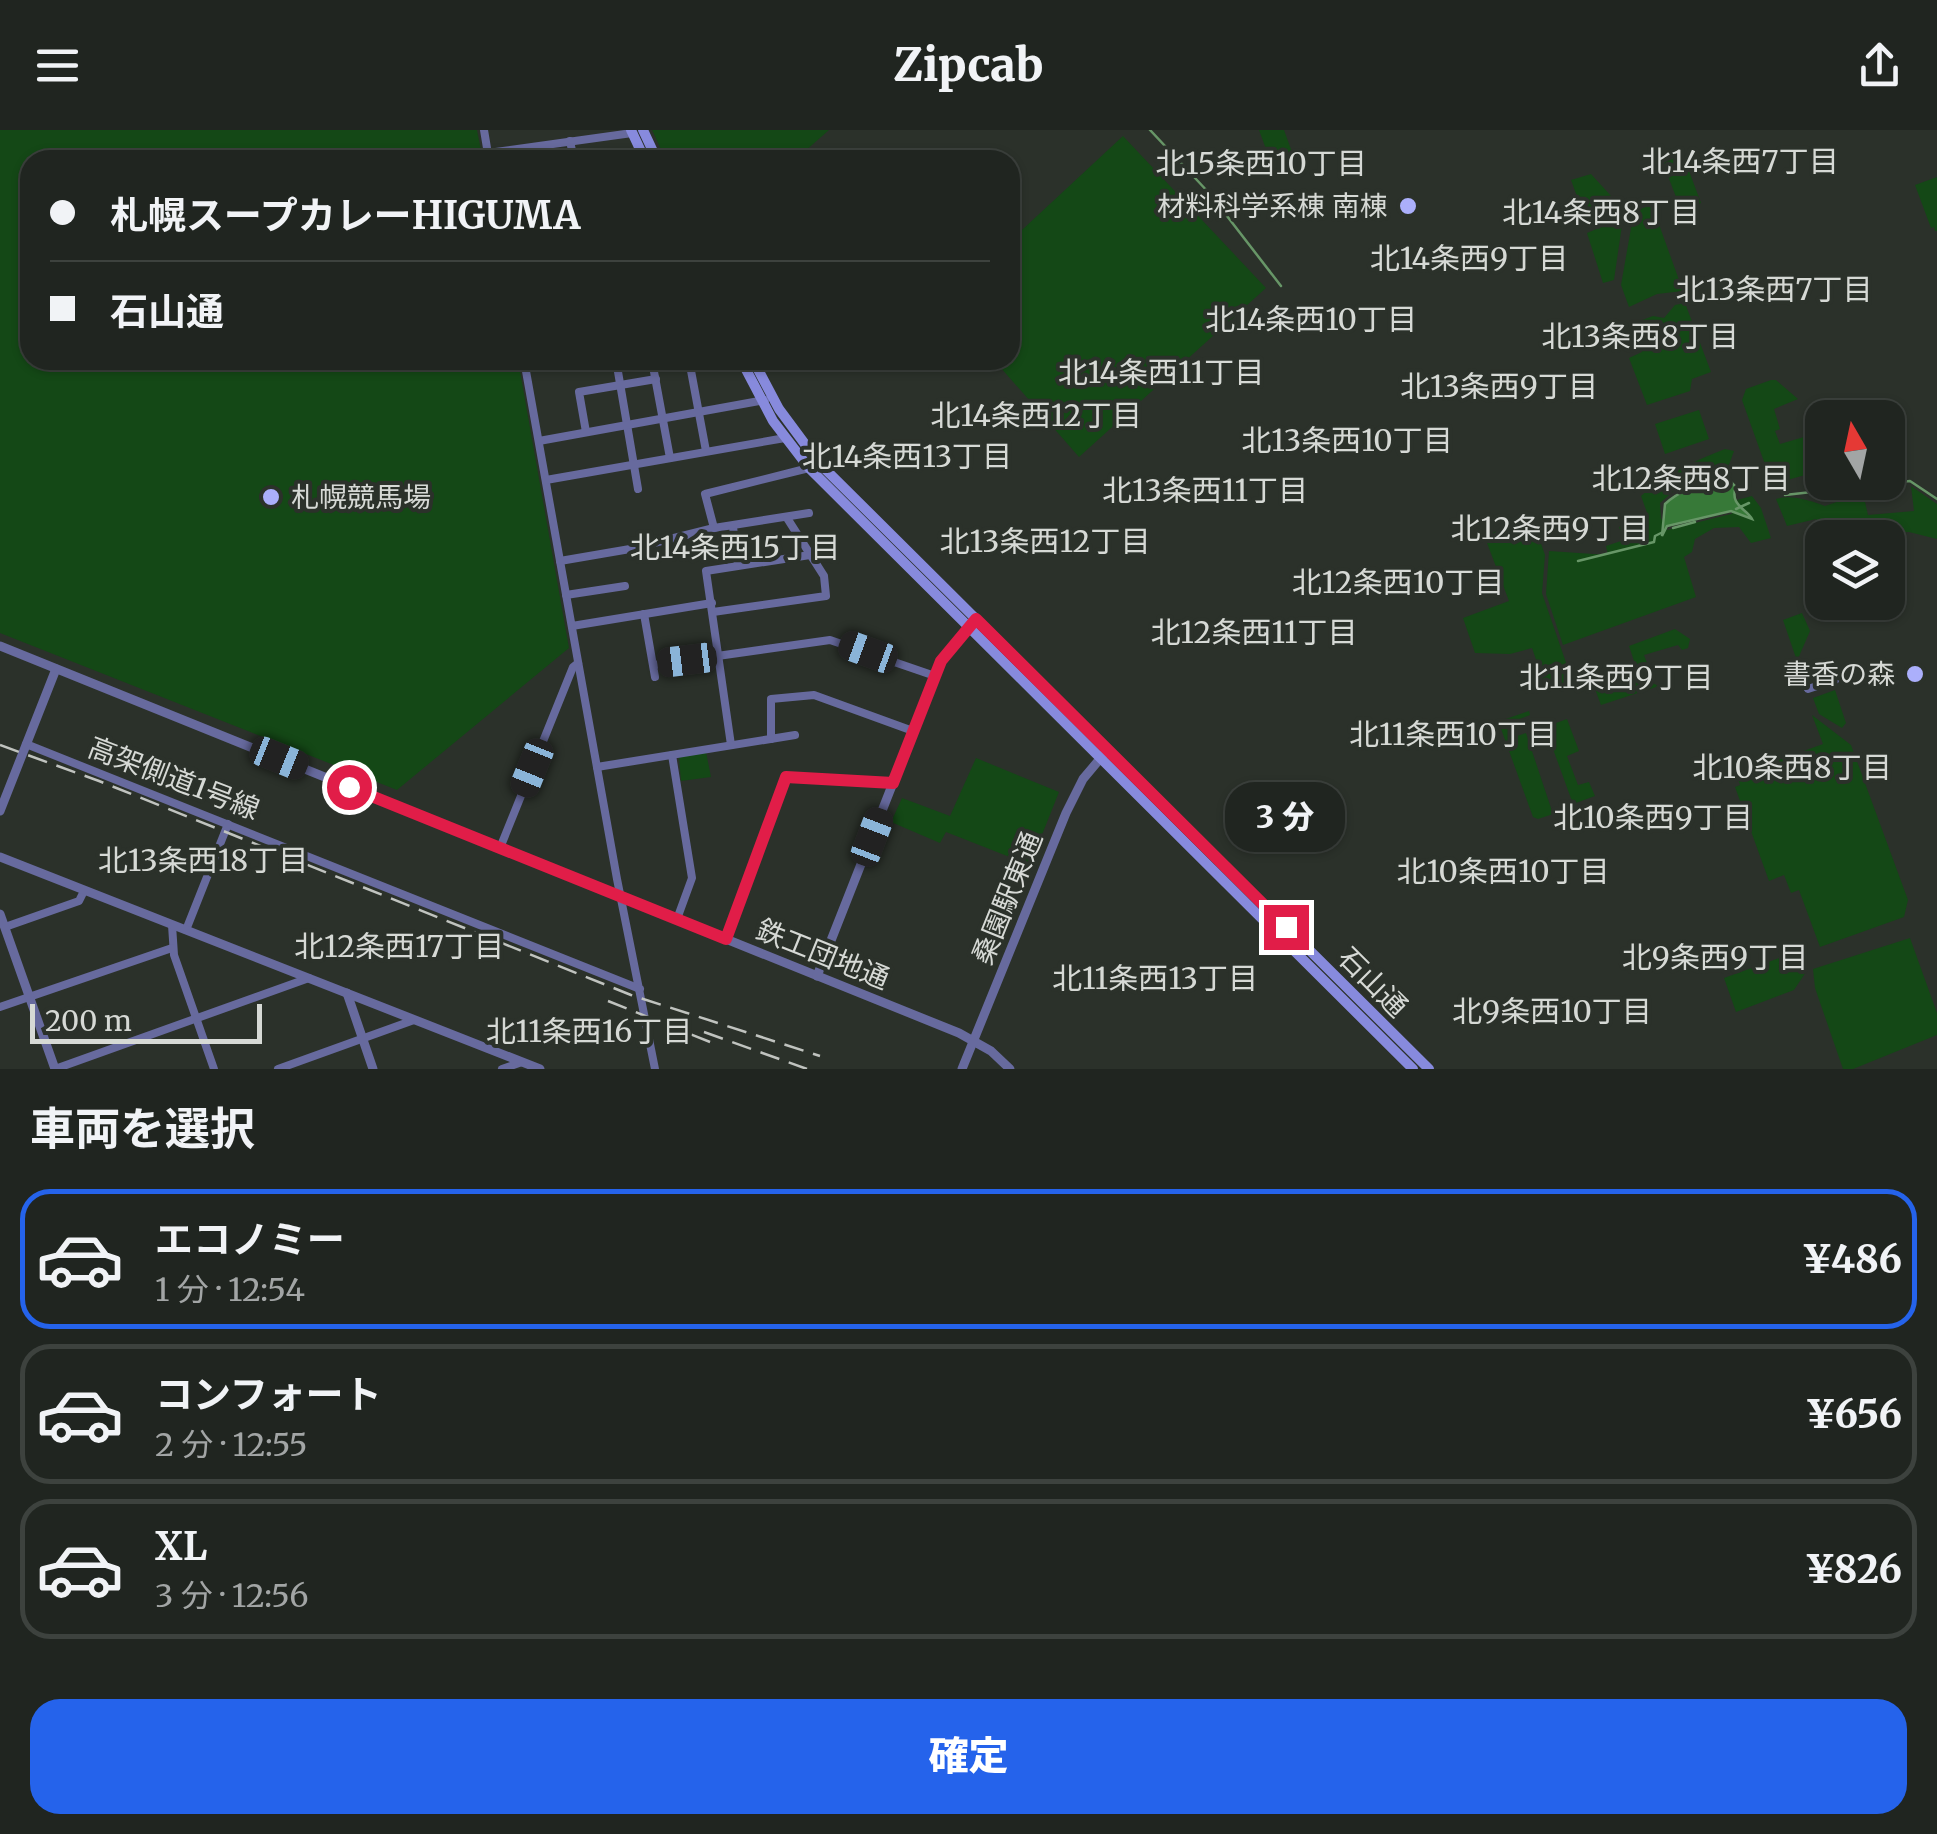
<!DOCTYPE html>
<html lang="ja">
<head>
<meta charset="utf-8">
<style>
	body { margin:0; font-family:Merriweather,"Noto Sans JP",serif; background:#2d312d; color:#f1f3f6; height:100vh; display:flex; flex-direction:column; font-size:38px; white-space:nowrap }
	* { box-sizing:border-box; margin:0 }
	p { font-size:32px; color:#a2a5a5 }
	.icon { flex:none; width:55px; height:55px; fill:none; stroke:currentColor; stroke-width:2; stroke-linecap:round; stroke-linejoin:round }
	.map { position:relative; height:939px; overflow:hidden }
	.drawer { display:flex; flex-direction:column; background:#202520; flex:1 }
	.drawer>* { flex:none }
	.top-card { position:absolute; left:20px; top:20px; width:1000px; height:220px; border-radius:30px; box-shadow:0 2px 8px #0004,0 0 0 2px #3d423e; display:grid; align-content:center; height:220px; padding:0 30px; background:#202520 }
	.needle { width:65px; rotate:351deg }
	.controls { position:absolute; left:1805px; top:270px; display:grid; gap:20px }
	.controls a { display:grid; place-items:center; width:100px; height:100px; border-radius:20px; background:#202520; box-shadow:0 2px 8px #0004,0 0 0 2px #3d423e; font-size:50px }
	.scale { position:absolute; left:30px; bottom:25px; width:232px; box-sizing:border-box; padding-left:10px; border:5px solid #d6d9d5; border-top:0; font-size:28px; line-height:35px; white-space:nowrap; color:#d6d9d5; -webkit-text-stroke:8px #2b312a; paint-order:stroke }
	.end { position:absolute; width:45px; height:45px; margin:-22px; border:12px solid #e11d48; background:#fff; box-shadow:0 0 0 5px #fff }
	.from { border-radius:50% }
	.bubble { position:absolute; height:70px; border-radius:30px; background:#202520; box-shadow:0 2px 8px #0004,0 0 0 2px #3d423e; font-size:32px; font-weight:800; line-height:70px; text-align:center }
	.car { position:absolute; width:30px; height:60px; margin:-30px -15px; border-radius:12px; box-shadow:0 0 8px 2px #0007; background:linear-gradient(#222 24%,#8ab4d8 0 40%,#222 0 76%,#8ab4d8 0 86%,#222 0) }
	.top-card b { display:flex; align-items:center; gap:35px; height:95px; font-size:38px }
	.top-card b+b { border-top:2px solid #3d423e }
	.top-card i { width:25px; height:25px; background:#f1f3f6 }
	ul { padding:0; list-style:none }
	li { display:flex; align-items:center; gap:30px; height:140px; margin:0 20px 15px; padding:0 10px; border:5px solid #3d423e; border-radius:30px }
	li div { flex:1 }
	li b { display:block; font-size:38px }
	li em { font-style:normal; font-weight:800 }
	li.current { border-color:#2563eb }
	li>.icon { width:90px; height:90px; stroke-width:1.5 }
	h2 { padding:0 30px; font-size:45px; line-height:120px }
	.button { display:flex; gap:20px; margin-top:auto; padding:20px 30px }
	.button a { flex:1; height:115px; border-radius:30px; background:#2563eb; color:#fff; font-size:40px; font-weight:800; line-height:115px; text-align:center }
	header { display:flex; justify-content:space-between; align-items:center; height:130px; padding:0 30px; background:#202520; font-size:45px; font-weight:800 }
	.map>svg:first-child { display:block }
	.green { fill:#144816 }
	.water { fill:#377938; stroke:#679667; stroke-width:2.5 }
	.lines { fill:none; stroke-linecap:round; stroke-linejoin:round }
	.stream { stroke:#679667; stroke-width:2.5 }
	.minor { stroke:#676a9e; stroke-width:8 }
	.tertiary { stroke:#676a9e; stroke-width:9 }
	.secondary { stroke:#878add; stroke-width:10 }
	.rail { stroke:#c0c3bf; stroke-width:2.5; stroke-dasharray:20 10; stroke-linecap:butt }
	.route { stroke:#e11d48; stroke-width:12 }
	.poi-dot { fill:#abaffb; stroke:#2b312a; stroke-width:4 }
	.labels { text-anchor:middle; stroke-width:8; stroke-linejoin:round; paint-order:stroke }
	.poi-label { font-size:28px; fill:#d6d9d5; stroke:#2b312a; text-anchor:end }
	.street-label { font-size:28px; fill:#d6d9d5; stroke:#2b312a }
	.neighbourhood-label { font-size:30px; fill:#d6d9d5; stroke:#2b312a }
</style>
</head>
<body>
<header><svg class="icon" aria-label="menu" viewBox="0 0 24 24"><path d="M4 6h16M4 12h16M4 18h16"/></svg>Zipcab<svg class="icon" aria-label="share" viewBox="0 0 24 24"><path d="M12 15V3M7 8l5-5 5 5M5 13v7h14v-7"/></svg></header>
<div class="map">
<svg width="1937" height="939" viewBox="0 0 1937 939">
	<rect width="100%" height="100%" fill="#2b312a"/>
	<!-- green -->
	<g class="green">
		<path d="M0,0H477L483,30H30V230H518L569,518L397,660L0,503Z"/>
		<path d="M652,0H829L795,30H666Z"/>
		<path d="M1259,0H1284L1292,22L1270,30Z"/>
		<path d="M1123,6L1266,158L1079,327L994,230H1010V111Z"/>
		<path d="M1683,25L1701,73L1681,80L1663,33Z"/>
		<path d="M1591,44L1623,79L1587,94L1571,50Z"/>
		<path d="M1937,47V101H1935L1934,97L1931,98L1915,55Z"/>
		<path d="M1652,75L1683,161L1657,164L1629,177L1621,155L1634,81Z"/>
		<path d="M1623,88L1614,150L1603,153L1587,103Z"/>
		<path d="M1685,173L1711,242L1692,249L1690,261L1647,275L1629,228L1642,222L1637,192L1653,186L1664,188L1675,175Z"/>
		<path d="M1771,250H1776L1798,269L1774,279L1780,299L1775,301L1780,314L1804,307L1811,316L1820,341L1772,354L1742,270L1746,259Z"/>
		<path d="M1699,280L1709,309L1665,324L1655,294Z"/>
		<path d="M1725,319L1734,321L1726,343L1677,358L1660,373L1661,388L1667,400L1731,384L1740,378L1737,370L1752,366L1761,378L1771,408L1751,413L1739,397L1714,398L1695,409L1692,422L1684,427L1696,467L1563,515L1546,464L1549,421L1608,425L1606,416L1624,410L1619,397L1649,388L1641,366C1664,344 1695,331 1725,319Z"/>
		<path d="M1911,356L1937,374V409L1909,402L1824,407L1816,389L1787,396L1776,369C1790,364 1812,371 1825,376L1863,363L1868,385L1914,381Z"/>
		<path d="M1533,391L1545,425L1542,463L1572,550L1547,561L1532,518L1510,524L1475,523L1463,488L1509,471L1484,405Z"/>
		<path d="M1802,483L1810,501L1797,531L1783,490Z"/>
		<path d="M1675,499L1690,509L1688,518L1682,520L1678,515L1644,525L1647,533L1636,537L1629,516Z"/>
		<path d="M1636,546L1659,556L1601,575L1595,559Z"/>
		<path d="M1835,560L1846,593L1842,598L1819,584L1813,568Z"/>
		<path d="M1529,581L1530,585L1512,592L1517,606L1526,603L1553,684L1538,689L1533,687L1500,596V591Z"/>
		<path d="M1812,585L1851,615L1908,770L1904,787L1820,817L1799,760L1791,763L1784,745L1769,751L1735,657L1740,655L1737,645L1823,614Z"/>
		<path d="M1567,589L1579,621L1567,626L1578,655L1589,652L1595,666L1573,674L1545,597Z"/>
		<path d="M706,622L711,647L681,651L679,627Z"/>
		<path d="M976,628L1059,662L1030,735L946,702L940,713L891,692L902,668L950,686Z"/>
		<path d="M1910,808L1937,883V905L1853,939H1843L1815,858L1813,839Z"/>
		<path d="M1782,827L1804,835L1806,842L1794,860L1736,882L1724,848Z"/>
	</g>
	<!-- water -->
	<path class="water" d="M1726,347L1736,357C1729,375 1747,379 1752,389L1731,381L1667,396L1662,406L1665,374C1682,358 1704,354 1726,347Z"/>
	<g class="lines">
		<!-- stream -->
		<g class="stream">
			<path d="M1150,0L1210,64L1281,156"/>
			<path d="M1785,365L1910,351L1937,369"/>
			<path d="M1736,379L1749,373"/>
			<path d="M1673,398L1695,392"/>
			<path d="M1578,431L1654,412L1655,406L1663,402"/>
		</g>
		<!-- minor -->
		<g class="minor">
			<path d="M484,0L489,30"/>
			<path d="M570,11L574,30"/>
			<path d="M488,23L632,3"/>
			<path d="M524,230L617,749L655,939"/>
			<path d="M616,230L638,359"/>
			<path d="M689,230L706,321"/>
			<path d="M652,231L670,328"/>
			<path d="M586,302L579,262L656,249"/>
			<path d="M539,311L765,270"/>
			<path d="M546,350L785,308"/>
			<path d="M733,397L738,435"/>
			<path d="M714,398L705,364L809,338"/>
			<path d="M560,431L630,419L714,398L809,383"/>
			<path d="M566,465L625,456"/>
			<path d="M713,482L826,466L824,446L787,388"/>
			<path d="M644,484L655,547"/>
			<path d="M572,496L712,473"/>
			<path d="M654,535L830,510L935,546"/>
			<path d="M1808,559L1835,550"/>
			<path d="M771,609V569L814,565L913,601"/>
			<path d="M26,614L640,859"/>
			<path d="M731,615L706,441L810,425"/>
			<path d="M672,625L692,748L677,789"/>
			<path d="M597,637L795,605"/>
			<path d="M500,718L573,537L578,533"/>
			<path d="M172,795L174,825L214,939"/>
			<path d="M5,797L79,771L84,761"/>
			<path d="M186,800L228,694"/>
			<path d="M725,809L786,647L893,653"/>
			<path d="M0,877L172,818"/>
			<path d="M55,939L309,848"/>
			<path d="M278,939L414,890"/>
			<path d="M502,939L522,932"/>
		</g>
		<!-- tertiary -->
		<g class="tertiary">
			<path d="M0,516L959,903L991,921L1010,939"/>
			<path d="M0,681L56,539"/>
			<path d="M0,727L540,939"/>
			<path d="M0,784L55,939"/>
			<path d="M817,846L941,531L972,493"/>
			<path d="M347,863L373,939"/>
			<path d="M962,939L1066,683L1083,649L1104,624"/>
		</g>
		<!-- secondary -->
		<g class="secondary">
			<path d="M631,0L645,30"/>
			<path d="M643,0L657,30"/>
			<path d="M741,230L773,291L809,338L1413,939"/>
			<path d="M753,230L779,279L819,333L1429,939"/>
		</g>
		<!-- rail -->
		<g class="rail">
			<path d="M0,615L99,651L631,865L820,926"/>
			<path d="M608,871L715,914"/>
			<path d="M704,902L807,939"/>
		</g>
	</g>
	<g class="lines">
		<!-- route -->
		<path class="route" d="M349,657L726,809L786,647L893,653L941,531L976,489L1286,797"/>
	</g>
	<!-- markers -->
	<g class="poi-dot">
		<circle cx="1408" cy="76" r="10"/>
		<circle cx="271" cy="367" r="10"/>
		<circle cx="1915" cy="544" r="10"/>
	</g>
	<g class="labels">
		<!-- poi labels -->
		<g class="poi-label">
			<text x="1388" y="86">材料科学系棟 南棟</text>
			<text x="291" y="377" text-anchor="start">札幌競馬場</text>
			<text x="1895" y="554">書香の森</text>
		</g>
		<!-- street labels -->
		<g class="street-label">
			<text transform="translate(174 648) rotate(21)" y="10">高架側道1号線</text>
			<text transform="translate(1007 768) rotate(-68)" y="10">桑園駅東通</text>
			<text transform="translate(823 824) rotate(22)" y="10">鉄工団地通</text>
			<text transform="translate(1373 852) rotate(45)" y="10">石山通</text>
		</g>
		<!-- neighbourhood labels -->
		<g class="neighbourhood-label">
			<text x="1740" y="42">北14条西7丁目</text>
			<text x="1261" y="44">北15条西10丁目</text>
			<text x="1601" y="93">北14条西8丁目</text>
			<text x="1469" y="139">北14条西9丁目</text>
			<text x="1774" y="170">北13条西7丁目</text>
			<text x="1311" y="200">北14条西10丁目</text>
			<text x="1640" y="217">北13条西8丁目</text>
			<text x="1161" y="253">北14条西11丁目</text>
			<text x="1499" y="267">北13条西9丁目</text>
			<text x="1036" y="296">北14条西12丁目</text>
			<text x="1347" y="321">北13条西10丁目</text>
			<text x="907" y="337">北14条西13丁目</text>
			<text x="1691" y="359">北12条西8丁目</text>
			<text x="1205" y="371">北13条西11丁目</text>
			<text x="1550" y="409">北12条西9丁目</text>
			<text x="1045" y="422">北13条西12丁目</text>
			<text x="735" y="428">北14条西15丁目</text>
			<text x="1398" y="463">北12条西10丁目</text>
			<text x="1254" y="513">北12条西11丁目</text>
			<text x="1616" y="558">北11条西9丁目</text>
			<text x="1453" y="615">北11条西10丁目</text>
			<text x="1792" y="648">北10条西8丁目</text>
			<text x="1653" y="698">北10条西9丁目</text>
			<text x="203" y="741">北13条西18丁目</text>
			<text x="1503" y="752">北10条西10丁目</text>
			<text x="399" y="827">北12条西17丁目</text>
			<text x="1715" y="838">北9条西9丁目</text>
			<text x="1155" y="859">北11条西13丁目</text>
			<text x="1552" y="892">北9条西10丁目</text>
			<text x="589" y="912">北11条西16丁目</text>
		</g>
	</g>
</svg>
<div class="controls">
<a><svg class="needle" viewBox="-14 -14 28 28"><path d="M0-13l5 13h-10z" fill="#e53935"/><path d="M0 13l5-13h-10z" fill="#a2a5a5"/></svg></a>
<a><svg class="icon" aria-label="layers" viewBox="0 0 24 24"><path d="M12 4l9 5-9 5-9-5zM3 14l9 5 9-5"/></svg></a>
</div>
<div class="scale">200 m</div>
<i class="end from" style="left:349px;top:657px"></i>
<i class="end" style="left:1286px;top:797px"></i>
<div class="bubble" style="left:1225px;top:652px;width:120px">3 分</div>
<i class="car" style="left:868px;top:522px;rotate:290deg"></i>
<i class="car" style="left:687px;top:530px;rotate:263deg"></i>
<i class="car" style="left:279px;top:628px;rotate:112deg"></i>
<i class="car" style="left:532px;top:638px;rotate:202deg"></i>
<i class="car" style="left:872px;top:707px;rotate:21deg"></i>
<div class="top-card">
<b><i class="from"></i>札幌スープカレーHIGUMA</b>
<b><i></i>石山通</b>
</div>
</div>
<section class="drawer">
<h2>車両を選択</h2>
<ul>
<li class="current"><svg class="icon" aria-label="car" viewBox="0 0 24 24"><path d="M5 17H2v-5l4-1 3-4h7l3 4 3 1v5h-3M9 17h6M6 11h13"/><circle cx="7" cy="17" r="2"/><circle cx="17" cy="17" r="2"/></svg><div><b>エコノミー</b><p>1 分 · 12:54</p></div><em>¥486</em></li>
<li><svg class="icon" aria-label="car" viewBox="0 0 24 24"><path d="M5 17H2v-5l4-1 3-4h7l3 4 3 1v5h-3M9 17h6M6 11h13"/><circle cx="7" cy="17" r="2"/><circle cx="17" cy="17" r="2"/></svg><div><b>コンフォート</b><p>2 分 · 12:55</p></div><em>¥656</em></li>
<li><svg class="icon" aria-label="car" viewBox="0 0 24 24"><path d="M5 17H2v-5l4-1 3-4h7l3 4 3 1v5h-3M9 17h6M6 11h13"/><circle cx="7" cy="17" r="2"/><circle cx="17" cy="17" r="2"/></svg><div><b>XL</b><p>3 分 · 12:56</p></div><em>¥826</em></li>
</ul>
<div class="button"><a>確定</a></div>
</section>
</body>
</html>
